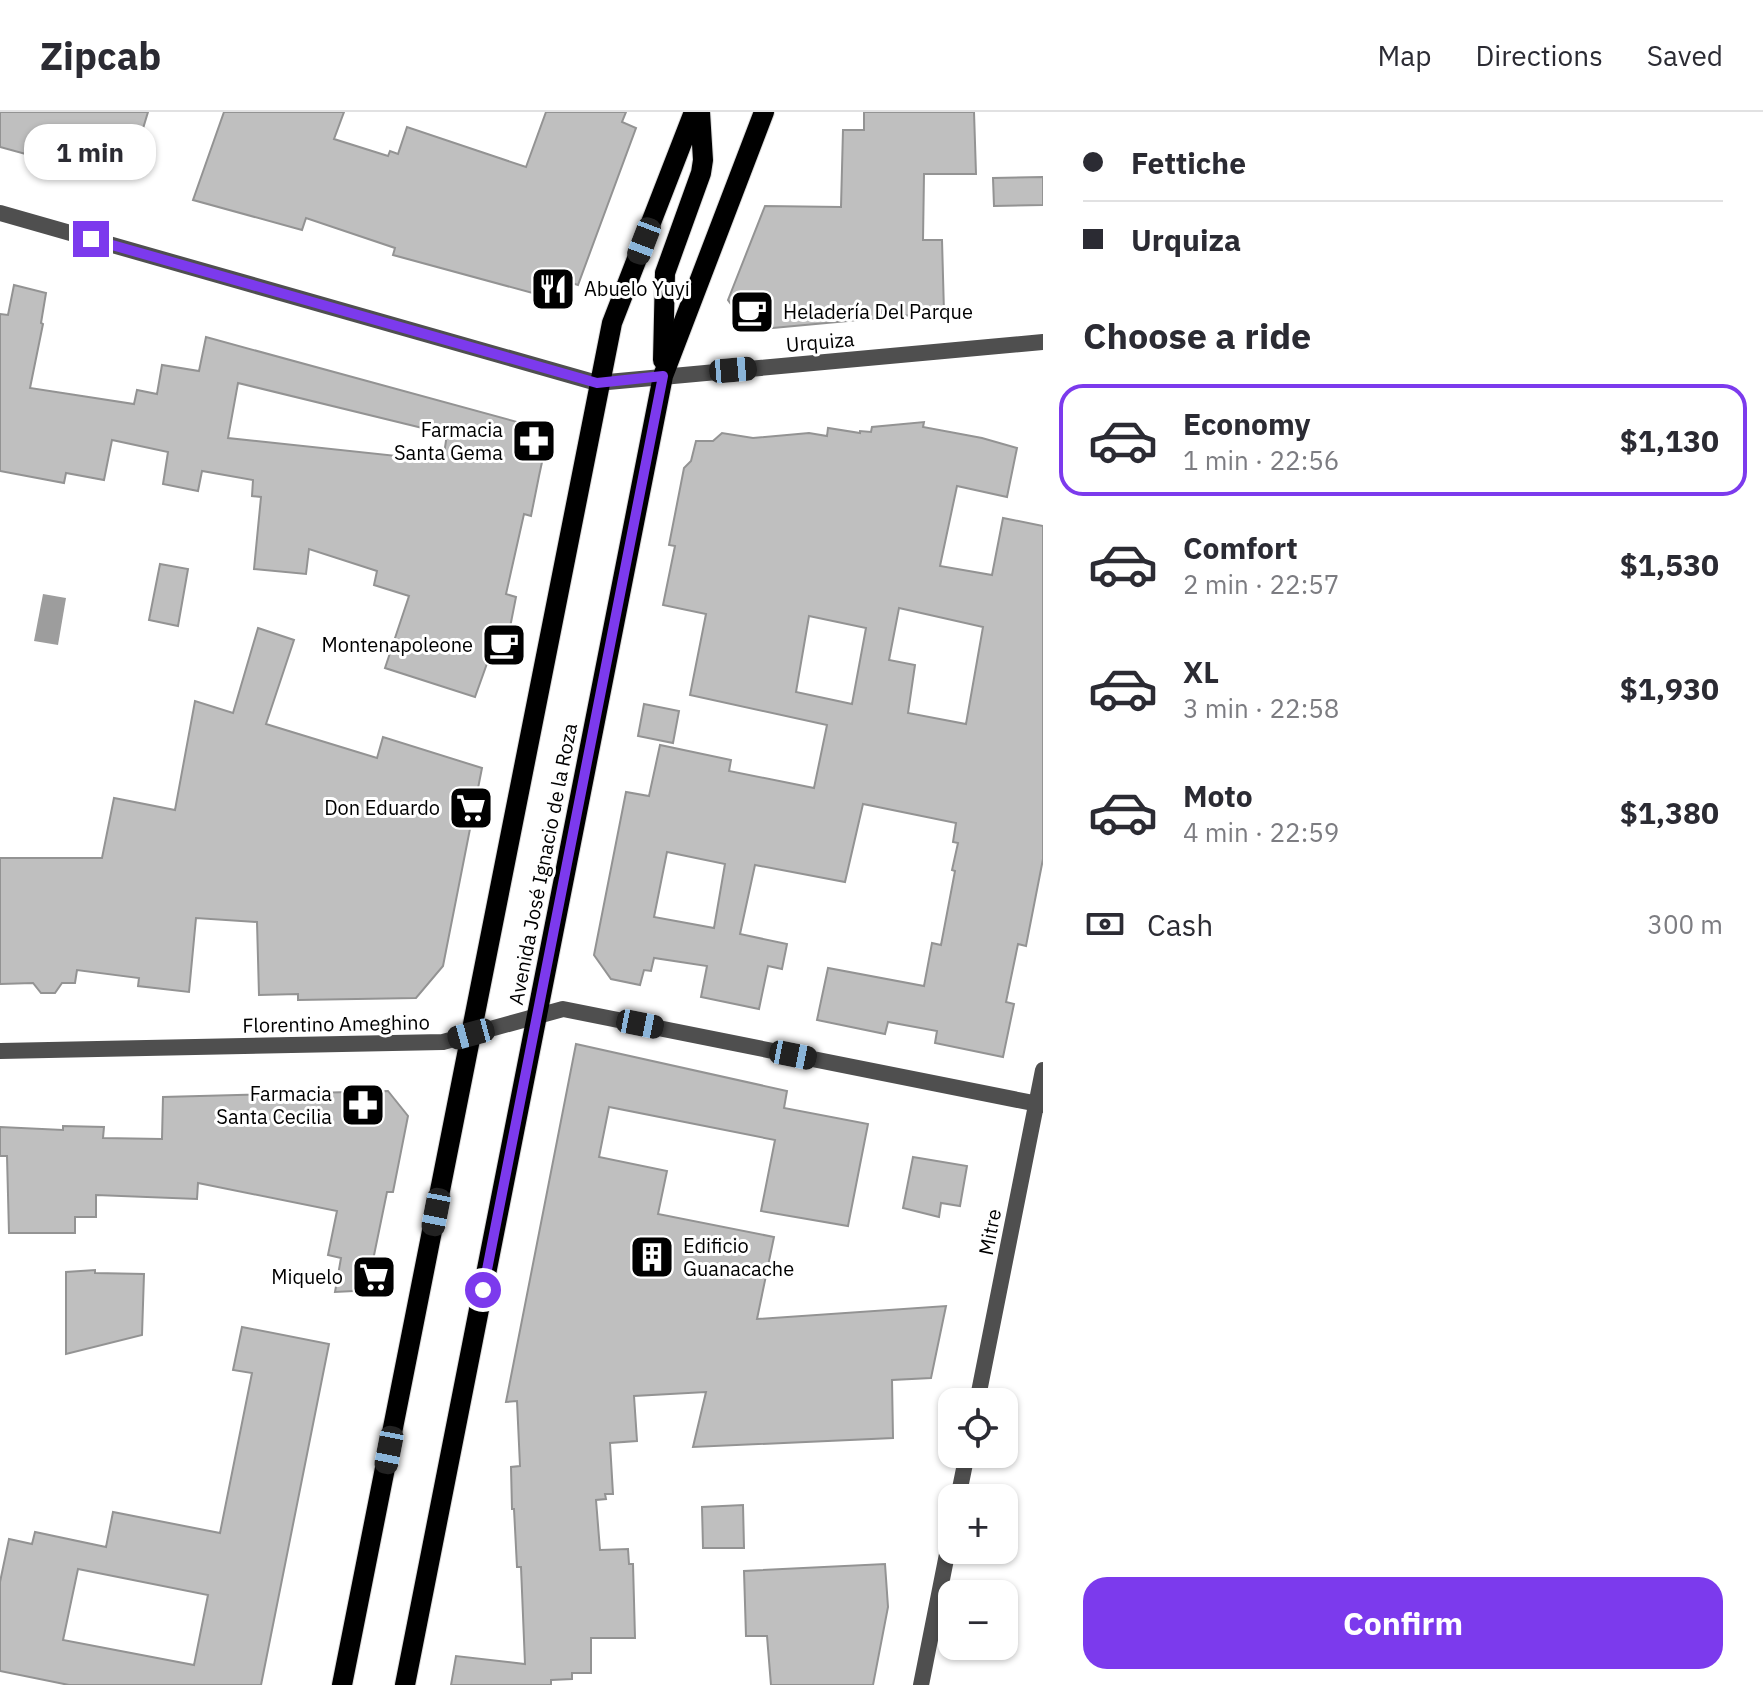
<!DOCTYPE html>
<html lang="en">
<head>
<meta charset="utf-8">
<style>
	body { margin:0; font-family:"IBM Plex Sans",sans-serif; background:#f2f2f3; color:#2b2b33; height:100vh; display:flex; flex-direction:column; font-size:30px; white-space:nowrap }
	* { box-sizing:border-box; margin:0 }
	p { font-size:26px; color:#7c7c81 }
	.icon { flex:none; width:44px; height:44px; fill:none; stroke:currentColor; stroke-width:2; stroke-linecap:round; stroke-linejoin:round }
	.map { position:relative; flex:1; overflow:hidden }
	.details { display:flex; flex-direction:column; background:#fff; width:720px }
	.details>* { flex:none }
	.guide { display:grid; align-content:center; height:176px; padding:0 40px; background:#fff }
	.buttons { position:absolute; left:938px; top:1276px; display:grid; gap:16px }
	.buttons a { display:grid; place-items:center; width:80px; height:80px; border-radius:16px; background:#fff; box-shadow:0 2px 6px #0004; font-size:40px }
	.end { position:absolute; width:36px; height:36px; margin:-18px; border:10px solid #7c3aed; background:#fff; box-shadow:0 0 0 4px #fff }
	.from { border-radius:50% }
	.bubble { position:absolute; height:56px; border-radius:24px; background:#fff; box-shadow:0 2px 6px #0004; font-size:26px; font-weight:800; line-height:56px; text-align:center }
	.car { position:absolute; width:24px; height:48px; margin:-24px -12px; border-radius:10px; box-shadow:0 0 6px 2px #0007; background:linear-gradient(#222 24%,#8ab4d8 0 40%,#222 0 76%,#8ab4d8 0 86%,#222 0) }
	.guide b { display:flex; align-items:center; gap:28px; height:76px; font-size:30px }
	.guide b+b { border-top:2px solid #e1e1e2 }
	.guide i { width:20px; height:20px; background:#2b2b33 }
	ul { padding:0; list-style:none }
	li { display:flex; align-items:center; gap:24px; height:112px; margin:0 16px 12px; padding:0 24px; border:4px solid transparent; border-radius:24px }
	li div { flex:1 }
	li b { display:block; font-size:30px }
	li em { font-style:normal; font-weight:800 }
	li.on { border-color:#7c3aed }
	li>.icon { width:72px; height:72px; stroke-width:1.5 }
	h2 { padding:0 40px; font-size:36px; line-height:96px }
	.pay { display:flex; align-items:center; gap:20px; height:88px; padding:0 40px; font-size:30px }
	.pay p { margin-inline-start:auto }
	.cta { display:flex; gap:16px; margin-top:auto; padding:16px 40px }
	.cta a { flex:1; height:92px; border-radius:24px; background:#7c3aed; color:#fff; font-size:32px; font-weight:800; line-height:92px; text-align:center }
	header { display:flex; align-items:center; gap:48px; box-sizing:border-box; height:112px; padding:0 40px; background:#fff; border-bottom:2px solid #e1e1e2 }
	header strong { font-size:38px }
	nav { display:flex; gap:44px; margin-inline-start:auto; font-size:28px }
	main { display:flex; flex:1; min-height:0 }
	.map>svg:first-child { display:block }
	.water { fill:#9d9d9d }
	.building { fill:#bfbfbf; stroke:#939393; stroke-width:2; fill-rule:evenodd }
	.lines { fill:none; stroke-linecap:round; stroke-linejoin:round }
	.primary-casing { stroke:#dbdbdb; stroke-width:22 }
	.minor { stroke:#4f4f4f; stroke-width:16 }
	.tertiary { stroke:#4f4f4f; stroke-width:16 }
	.primary { stroke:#000; stroke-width:20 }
	.route { stroke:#7c3aed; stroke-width:10 }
	.labels { text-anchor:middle; stroke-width:6; stroke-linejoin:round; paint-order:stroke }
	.poi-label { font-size:20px; fill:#000; stroke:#fff; text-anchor:end }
	.street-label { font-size:20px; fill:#000; stroke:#fff }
</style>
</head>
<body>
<header>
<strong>Zipcab</strong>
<nav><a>Map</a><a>Directions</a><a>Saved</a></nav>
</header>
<main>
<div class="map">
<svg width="1043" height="1573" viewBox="0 0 1043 1573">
	<rect width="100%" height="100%" fill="#fff"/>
	<!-- water -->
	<path class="water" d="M43,482L66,486L58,533L34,529Z"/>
	<!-- building -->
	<g class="building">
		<path d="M0,0H148L135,43L122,39L113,66L87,59L91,48L37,31L33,44L0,35Z"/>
		<path d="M224,0H344L334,27L388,44L390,39L398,42L407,15L526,55L546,0H626L622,10L636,16L578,173L559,167L551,186L393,143L395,136L306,106L302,118L193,88Z"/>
		<path d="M864,0H974L976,62H924L923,128H942L944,200L750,218L728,188L765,94L841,95L843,18H864Z"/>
		<path d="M1043,65V93L994,94L993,66Z"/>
		<path d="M14,173L46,181L41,211L43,212L30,276L134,292L137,278L157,282L162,253L199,259L206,225L528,313L544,341L539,364L531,404L524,402L506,482L516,485L503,551L489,546L475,585L385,556L409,484L374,473L377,459L309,437L306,462L254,457L261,385L252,384L253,368L202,359L198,379L163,372L168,340L112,328L104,368L66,361L64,371L0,359V202L8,203ZM238,271L447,322L443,349L228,326Z"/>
		<path d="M924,310L923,315L982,326L1017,336L1007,385L957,374L940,454L992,463L1003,406L1043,414V747L1026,834L1018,832L1006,890L1014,892L1003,945L935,931L937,919L888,910L885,922L817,908L828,856L924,874L932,831L941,833L955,759L952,758L958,731L953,730L956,711L863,692L845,770L755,753L740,822L787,832L782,857L768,854L759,897L701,885L707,854L654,846L651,859L644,858L640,873L611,867L594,843L626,680L649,684L660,633L731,648L729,659L814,676L827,613L690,583L706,502L663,493L675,434L669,433L684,356L691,349L696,329H713L722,321L753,326L809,321L827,324L828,316L860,321V319L871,320L872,315ZM899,496L983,515L966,612L908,601L915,553L889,548ZM809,504L866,516L852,592L796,580ZM667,740L725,752L714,816L654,805Z"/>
		<path d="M160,452L188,457L178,514L149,508Z"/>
		<path d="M258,516L294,528L266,612L377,646L383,625L482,656L443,854L416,886L298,888V882L259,883L257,810L196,806L189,880L138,874L139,866L77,858L75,871H62L55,881H41L33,871L0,872V746H102L114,686L175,698L195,589L233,601Z"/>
		<path d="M644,592L679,599L673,631L638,624Z"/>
		<path d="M576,932L787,979L784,996L868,1012L848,1114L761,1099L775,1028L609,995L599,1045L667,1059L658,1102L774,1125L757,1207L946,1194L931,1266L892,1268L893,1326L693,1335L706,1280L634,1284L637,1329L610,1331L613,1382H605L606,1387L596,1388L600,1438L628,1437L629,1452H633L635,1526H591V1561H572V1567L551,1568V1573H451L456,1544L525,1552L521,1455H517L514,1397H512L511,1355L520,1354L517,1289L506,1290Z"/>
		<path d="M388,979L408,1004L393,1080H387L372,1153L378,1154L374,1178L335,1180L341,1146L328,1143L337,1099L198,1071L197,1087L96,1083V1105H75V1121H9L7,1044H0V1015L63,1018V1014L104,1015L103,1026L162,1027L163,985Z"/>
		<path d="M913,1045L967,1054L960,1094L941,1091L939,1105L903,1096Z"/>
		<path d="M95,1158V1161L144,1162L142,1223L66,1242V1160Z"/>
		<path d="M242,1215L329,1232L261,1573H69L0,1559V1470L9,1427L32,1432L35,1420L106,1435L113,1400L220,1421L252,1261L233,1258ZM78,1457L208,1483L194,1553L63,1528Z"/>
		<path d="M743,1393L744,1436H703L702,1395Z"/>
		<path d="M885,1452L888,1495L873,1573H771L767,1524H746L744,1459Z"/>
	</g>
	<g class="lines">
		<!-- primary casing -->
		<g class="primary-casing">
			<g id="primary">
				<path d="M663,248L665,161L701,61L703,48L700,0"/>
				<path d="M342,1573L612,211L694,0"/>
				<path d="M405,1573L663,264L764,0"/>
			</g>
		</g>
		<!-- minor -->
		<g class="minor">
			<path d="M0,939L443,930L563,897L1043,993"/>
			<path d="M977,1290L1043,958"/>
			<path d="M958,1386L967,1342"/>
			<path d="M921,1573L952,1417"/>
		</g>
		<!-- tertiary -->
		<path class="tertiary" d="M0,101L597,271L1043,230"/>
		<!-- primary -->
		<use href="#primary" class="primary"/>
	</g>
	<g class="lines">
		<!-- route -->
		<path class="route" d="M91,127L597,271L663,264L483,1178"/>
	</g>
	<!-- icons -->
	<defs>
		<g id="restaurant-square" transform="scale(2.3)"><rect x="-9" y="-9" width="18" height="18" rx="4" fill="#000" stroke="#fff"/><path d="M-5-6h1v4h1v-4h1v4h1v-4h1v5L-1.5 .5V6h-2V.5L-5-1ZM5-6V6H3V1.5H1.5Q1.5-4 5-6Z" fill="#fff"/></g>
		<g id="cafe-square" transform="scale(2.3)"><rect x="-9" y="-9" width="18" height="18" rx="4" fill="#000" stroke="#fff"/><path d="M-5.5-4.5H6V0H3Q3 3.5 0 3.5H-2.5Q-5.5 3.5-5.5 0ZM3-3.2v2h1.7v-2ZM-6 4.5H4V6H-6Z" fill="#fff"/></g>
		<g id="pharmacy-square" transform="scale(2.3)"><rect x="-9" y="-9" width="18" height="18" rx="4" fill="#000" stroke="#fff"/><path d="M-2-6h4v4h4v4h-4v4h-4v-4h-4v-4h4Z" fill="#fff"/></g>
		<g id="supermarket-square" transform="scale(2.3)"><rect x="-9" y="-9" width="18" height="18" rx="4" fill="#000" stroke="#fff"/><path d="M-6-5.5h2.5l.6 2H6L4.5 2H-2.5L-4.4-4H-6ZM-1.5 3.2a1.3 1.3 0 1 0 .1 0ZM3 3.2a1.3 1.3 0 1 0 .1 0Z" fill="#fff"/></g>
		<g id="building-square" transform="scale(2.3)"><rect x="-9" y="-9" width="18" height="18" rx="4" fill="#000" stroke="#fff"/><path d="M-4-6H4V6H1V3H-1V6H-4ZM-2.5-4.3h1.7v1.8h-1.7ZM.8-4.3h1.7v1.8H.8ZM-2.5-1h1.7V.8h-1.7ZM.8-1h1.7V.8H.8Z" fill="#fff"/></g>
	</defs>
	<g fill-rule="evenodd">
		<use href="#restaurant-square" x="553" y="177"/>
		<use href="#cafe-square" x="752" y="200"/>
		<use href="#pharmacy-square" x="534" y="329"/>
		<use href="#cafe-square" x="504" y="533"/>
		<use href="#supermarket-square" x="471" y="696"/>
		<use href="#pharmacy-square" x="363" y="993"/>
		<use href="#building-square" x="652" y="1145"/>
		<use href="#supermarket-square" x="374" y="1165"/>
	</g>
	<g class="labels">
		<!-- poi labels -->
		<g class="poi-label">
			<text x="584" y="184" text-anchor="start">Abuelo Yuyi</text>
			<text x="783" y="207" text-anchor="start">Heladería Del Parque</text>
			<text x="503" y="325">Farmacia<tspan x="503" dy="23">Santa Gema</tspan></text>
			<text x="473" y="540">Montenapoleone</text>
			<text x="440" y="703">Don Eduardo</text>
			<text x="332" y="989">Farmacia<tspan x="332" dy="23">Santa Cecilia</tspan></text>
			<text x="683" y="1141" text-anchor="start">Edificio<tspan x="683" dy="23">Guanacache</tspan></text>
			<text x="343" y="1172">Miquelo</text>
		</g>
		<!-- street labels -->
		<g class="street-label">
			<text transform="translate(820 230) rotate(-5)" y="7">Urquiza</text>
			<text transform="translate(543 752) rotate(-79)" y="7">Avenida José Ignacio de la Roza</text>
			<text transform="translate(336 912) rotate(-1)" y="7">Florentino Ameghino</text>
			<text transform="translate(990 1120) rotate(-79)" y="7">Mitre</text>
		</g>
	</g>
</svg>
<div class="buttons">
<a><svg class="icon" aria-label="locate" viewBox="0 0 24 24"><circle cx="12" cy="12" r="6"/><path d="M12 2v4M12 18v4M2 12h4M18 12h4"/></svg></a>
<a>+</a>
<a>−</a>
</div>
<i class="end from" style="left:483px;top:1178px"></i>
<i class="end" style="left:91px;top:127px"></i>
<div class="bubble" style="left:24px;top:12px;width:132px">1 min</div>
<i class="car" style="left:644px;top:129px;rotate:201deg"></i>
<i class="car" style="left:733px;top:258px;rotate:85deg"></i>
<i class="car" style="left:640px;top:912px;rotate:101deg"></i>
<i class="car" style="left:471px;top:922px;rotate:255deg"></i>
<i class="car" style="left:793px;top:943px;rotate:101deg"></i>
<i class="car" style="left:436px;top:1100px;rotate:191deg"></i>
<i class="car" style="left:389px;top:1338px;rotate:191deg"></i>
</div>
<section class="details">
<div class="guide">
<b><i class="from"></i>Fettiche</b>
<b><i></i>Urquiza</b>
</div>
<h2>Choose a ride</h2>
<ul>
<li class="on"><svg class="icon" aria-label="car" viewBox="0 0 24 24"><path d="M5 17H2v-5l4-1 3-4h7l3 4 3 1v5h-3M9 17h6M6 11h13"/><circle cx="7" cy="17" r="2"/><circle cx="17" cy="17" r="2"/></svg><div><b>Economy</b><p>1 min · 22:56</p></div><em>$1,130</em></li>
<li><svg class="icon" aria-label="car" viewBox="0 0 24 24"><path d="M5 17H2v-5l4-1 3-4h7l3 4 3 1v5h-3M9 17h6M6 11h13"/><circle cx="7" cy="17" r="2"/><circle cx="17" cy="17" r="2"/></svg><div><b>Comfort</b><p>2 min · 22:57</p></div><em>$1,530</em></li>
<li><svg class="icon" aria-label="car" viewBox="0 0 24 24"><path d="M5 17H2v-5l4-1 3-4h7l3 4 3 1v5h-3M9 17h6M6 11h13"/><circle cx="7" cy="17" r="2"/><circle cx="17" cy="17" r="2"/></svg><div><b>XL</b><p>3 min · 22:58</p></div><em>$1,930</em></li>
<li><svg class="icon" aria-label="car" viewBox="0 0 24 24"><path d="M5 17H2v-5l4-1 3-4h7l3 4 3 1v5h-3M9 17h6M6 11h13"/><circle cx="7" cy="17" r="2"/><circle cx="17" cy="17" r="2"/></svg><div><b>Moto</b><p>4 min · 22:59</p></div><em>$1,380</em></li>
</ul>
<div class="pay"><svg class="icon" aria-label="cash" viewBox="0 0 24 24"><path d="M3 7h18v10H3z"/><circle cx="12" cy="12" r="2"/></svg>Cash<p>300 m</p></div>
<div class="cta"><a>Confirm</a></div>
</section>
</main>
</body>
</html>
